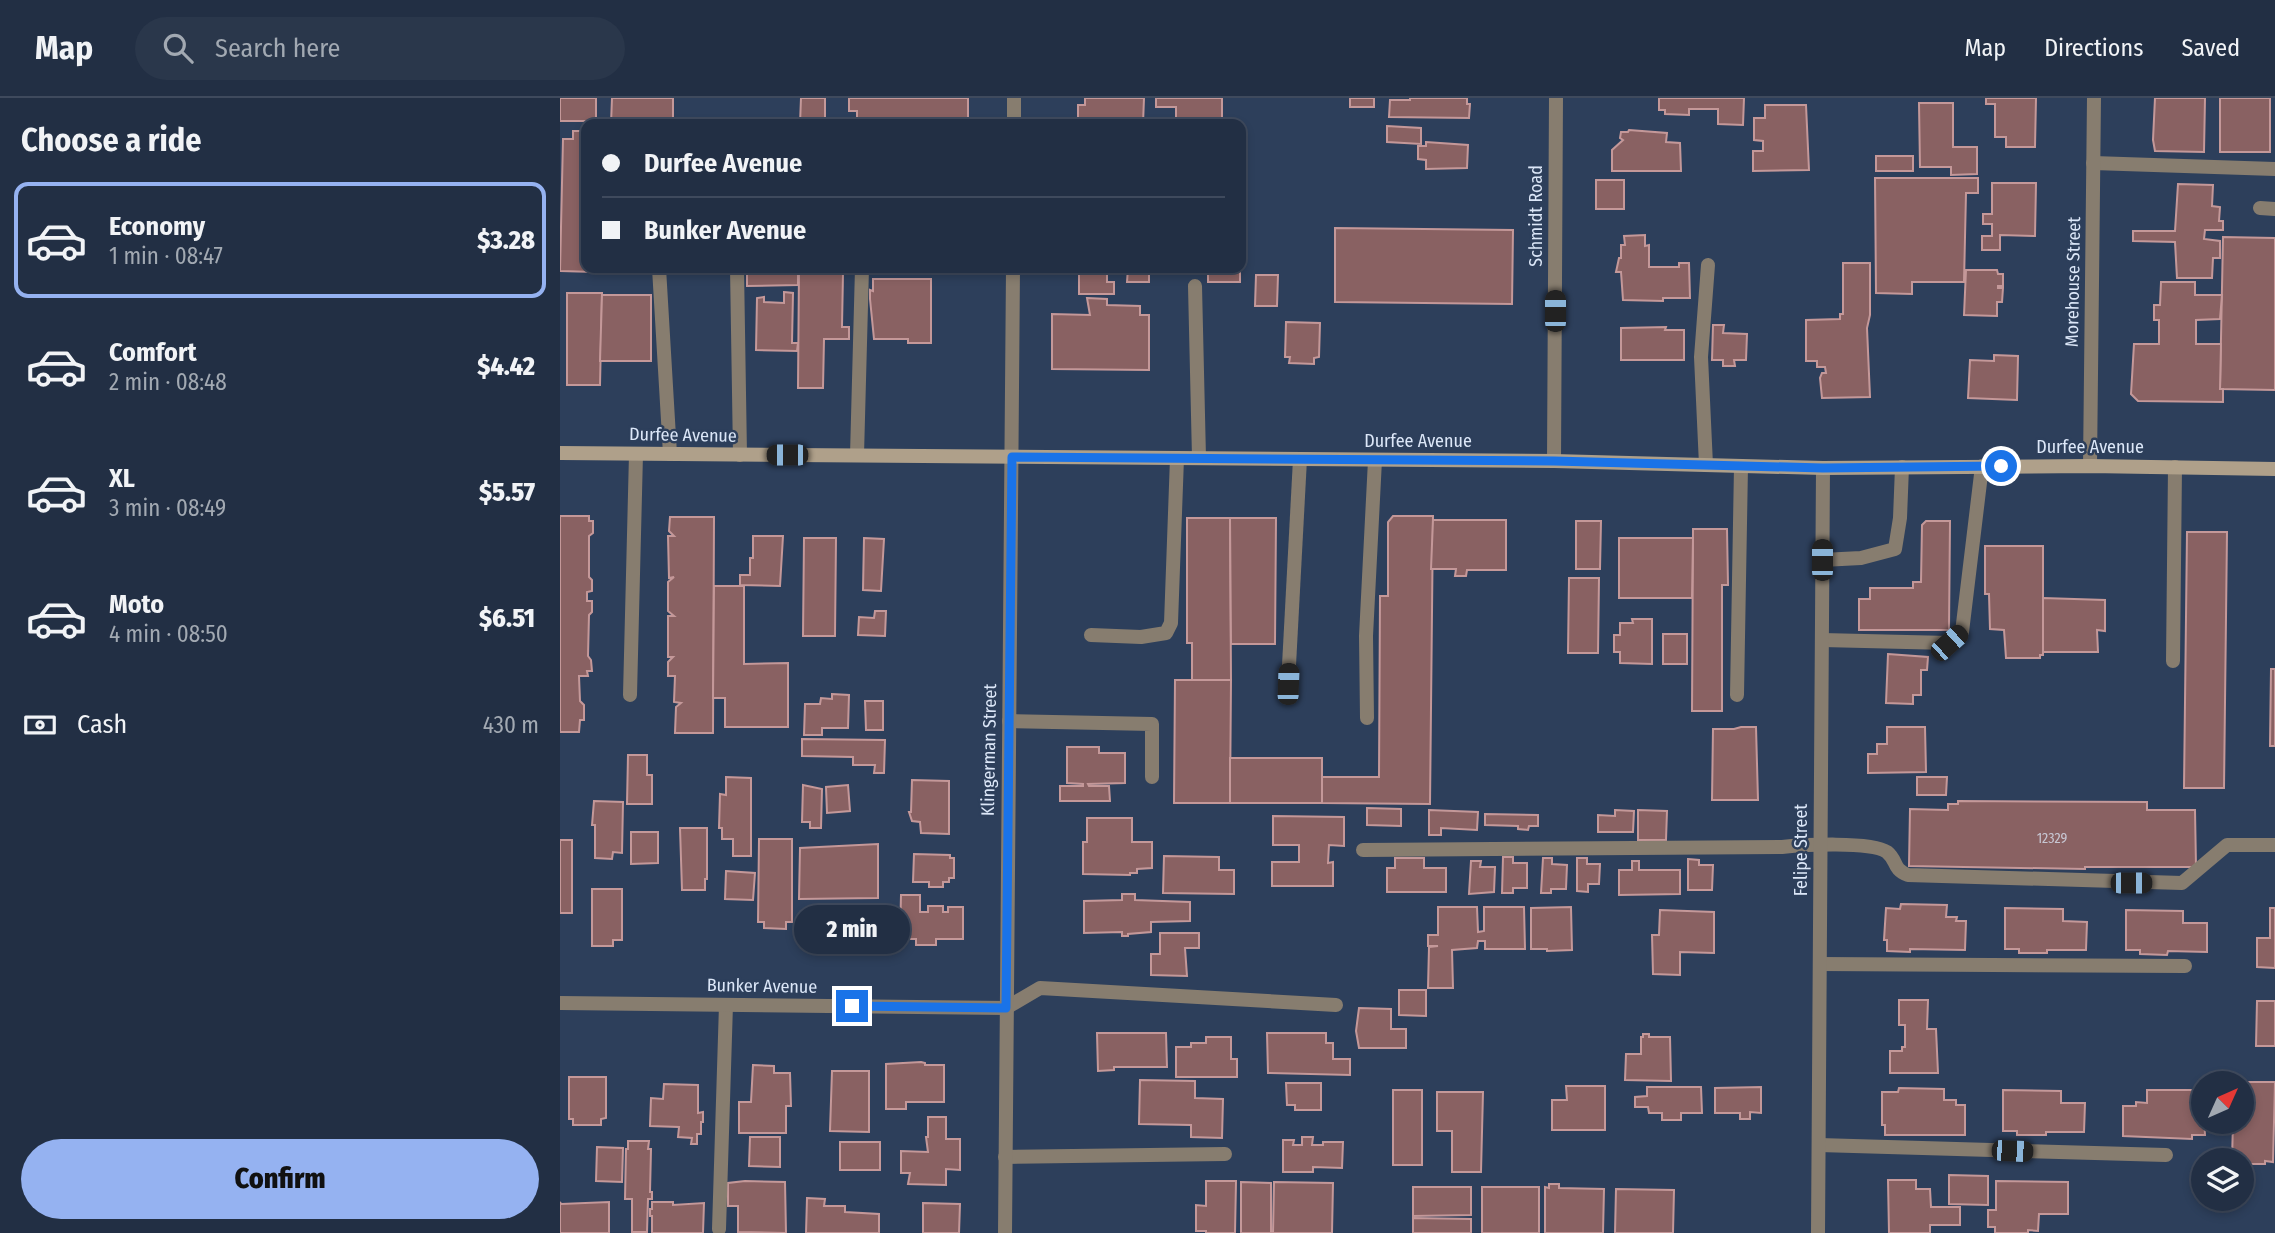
<!DOCTYPE html>
<html lang="en">
<head>
<meta charset="utf-8">
<style>
	body { margin:0; font-family:"Fira Sans Condensed",sans-serif; background:#2a374b; color:#f1f3f6; height:100vh; display:flex; flex-direction:column; font-size:26px; white-space:nowrap }
	* { box-sizing:border-box; margin:0 }
	p { font-size:23px; color:#a2a9b2 }
	.icon { flex:none; width:38px; height:38px; fill:none; stroke:currentColor; stroke-width:2; stroke-linecap:round; stroke-linejoin:round }
	.map { position:relative; flex:1; overflow:hidden }
	.sheet { display:flex; flex-direction:column; background:#222f44; width:560px }
	.sheet>* { flex:none }
	.hud { position:absolute; left:21px; top:21px; width:665px; height:154px; border-radius:14px; box-shadow:0 4px 10px #0003,0 0 0 2px #3f4a5d; display:grid; align-content:center; height:154px; padding:0 21px; background:#222f44 }
	.needle { width:46px; rotate:45deg }
	.controls { position:absolute; left:1631px; top:973px; display:grid; gap:14px }
	.controls a { display:grid; place-items:center; width:63px; height:63px; border-radius:50%; background:#222f44; box-shadow:0 4px 10px #0003,0 0 0 2px #3f4a5d; font-size:35px }
	.end { position:absolute; width:32px; height:32px; margin:-16px; border:9px solid #1a73e8; background:#fff; box-shadow:0 0 0 4px #fff }
	.from { border-radius:50% }
	.bubble { position:absolute; height:49px; border-radius:24px; background:#222f44; box-shadow:0 4px 10px #0003,0 0 0 2px #3f4a5d; font-size:23px; font-weight:800; line-height:49px; text-align:center }
	.car { position:absolute; width:21px; height:42px; margin:-21px -10px; border-radius:9px; box-shadow:0 0 5px 2px #0007; background:linear-gradient(#222 24%,#8ab4d8 0 40%,#222 0 76%,#8ab4d8 0 86%,#222 0) }
	.hud b { display:flex; align-items:center; gap:24px; height:66px; font-size:26px }
	.hud b+b { border-top:2px solid #3f4a5d }
	.hud i { width:18px; height:18px; background:#f1f3f6 }
	ul { padding:0; list-style:none }
	li { display:flex; align-items:center; gap:21px; height:116px; margin:0 14px 10px; padding:0 7px; border:4px solid transparent; border-radius:14px }
	li div { flex:1 }
	li b { display:block; font-size:26px }
	li em { font-style:normal; font-weight:800 }
	li.current { border-color:#95b2f1 }
	li>.icon { width:63px; height:63px; stroke-width:1.5 }
	h2 { padding:0 21px; font-size:32px; line-height:84px }
	.pay { display:flex; align-items:center; gap:18px; height:77px; padding:0 21px; font-size:26px }
	.pay p { margin-inline-start:auto }
	.action { display:flex; gap:14px; margin-top:auto; padding:14px 21px }
	.action a { flex:1; height:80px; border-radius:42px; background:#95b2f1; color:#111; font-size:28px; font-weight:800; line-height:80px; text-align:center }
	header { display:flex; align-items:center; gap:42px; box-sizing:border-box; height:98px; padding:0 35px; background:#222f44; border-bottom:2px solid #3f4a5d }
	header strong { font-size:33px }
	nav { display:flex; gap:38px; margin-inline-start:auto; font-size:24px }
	.search { width:490px; height:63px; background:#2a374b; display:flex; align-items:center; gap:18px; box-sizing:border-box; padding:0 24px; border-radius:38px; color:#a2a9b2; font-size:26px }
	main { display:flex; flex:1; min-height:0 }
	.map>svg:first-child { display:block }
	.building { fill:#896162; stroke:#c49899; stroke-width:2 }
	.lines { fill:none; stroke-linecap:round; stroke-linejoin:round }
	.lane { stroke:#877d6f; stroke-width:14 }
	.street { stroke:#877d6f; stroke-width:14 }
	.secondary { stroke:#afa08a; stroke-width:14 }
	.route { stroke:#1a73e8; stroke-width:9 }
	.labels { text-anchor:middle; stroke-width:5; stroke-linejoin:round; paint-order:stroke }
	.number-label { font-size:14px; fill:#c7c6d2 }
	.street-label { font-size:18px; fill:#dce7f8; stroke:#2d3f5b }
</style>
</head>
<body>
<header>
<strong>Map</strong>
<div class="search"><svg class="icon" aria-label="search" viewBox="0 0 24 24"><circle cx="10" cy="10" r="6"/><path d="M15 15l6 6"/></svg>Search here</div>
<nav><a>Map</a><a>Directions</a><a>Saved</a></nav>
</header>
<main>
<section class="sheet">
<h2>Choose a ride</h2>
<ul>
<li class="current"><svg class="icon" aria-label="car" viewBox="0 0 24 24"><path d="M5 17H2v-5l4-1 3-4h7l3 4 3 1v5h-3M9 17h6M6 11h13"/><circle cx="7" cy="17" r="2"/><circle cx="17" cy="17" r="2"/></svg><div><b>Economy</b><p>1 min · 08:47</p></div><em>$3.28</em></li>
<li><svg class="icon" aria-label="car" viewBox="0 0 24 24"><path d="M5 17H2v-5l4-1 3-4h7l3 4 3 1v5h-3M9 17h6M6 11h13"/><circle cx="7" cy="17" r="2"/><circle cx="17" cy="17" r="2"/></svg><div><b>Comfort</b><p>2 min · 08:48</p></div><em>$4.42</em></li>
<li><svg class="icon" aria-label="car" viewBox="0 0 24 24"><path d="M5 17H2v-5l4-1 3-4h7l3 4 3 1v5h-3M9 17h6M6 11h13"/><circle cx="7" cy="17" r="2"/><circle cx="17" cy="17" r="2"/></svg><div><b>XL</b><p>3 min · 08:49</p></div><em>$5.57</em></li>
<li><svg class="icon" aria-label="car" viewBox="0 0 24 24"><path d="M5 17H2v-5l4-1 3-4h7l3 4 3 1v5h-3M9 17h6M6 11h13"/><circle cx="7" cy="17" r="2"/><circle cx="17" cy="17" r="2"/></svg><div><b>Moto</b><p>4 min · 08:50</p></div><em>$6.51</em></li>
</ul>
<div class="pay"><svg class="icon" aria-label="cash" viewBox="0 0 24 24"><path d="M3 7h18v10H3z"/><circle cx="12" cy="12" r="2"/></svg>Cash<p>430 m</p></div>
<div class="action"><a>Confirm</a></div>
</section>
<div class="map">
<svg width="1715" height="1135" viewBox="0 0 1715 1135">
	<rect width="100%" height="100%" fill="#2d3f5b"/>
	<!-- building -->
	<g class="building">
		<rect x="0" y="0" width="36" height="23"/>
		<path d="M52,0H113V26H51Z"/>
		<path d="M241,0H265V26H240Z"/>
		<path d="M289,0H408V26H297V13H289Z"/>
		<path d="M525,0H584L583,26H518V7H525Z"/>
		<path d="M596,0H662V26H616V9H596Z"/>
		<rect x="790" y="0" width="24" height="9"/>
		<path d="M850,0H907V6H910L909,20L829,19L830,2H850Z"/>
		<path d="M1099,0H1184L1183,27L1158,26V11H1129V17L1105,16V12H1099Z"/>
		<path d="M1426,0H1476L1475,49H1446V39H1435V6H1426Z"/>
		<path d="M1595,0H1645L1644,54L1595,53L1593,42Z"/>
		<rect x="1660" y="0" width="50" height="54"/>
		<path d="M1359,5H1393V49H1417V76L1391,77V69H1360Z"/>
		<path d="M1205,7H1246L1249,72L1193,73V53H1203V43L1194,42V20H1205Z"/>
		<path d="M827,28L861,30V46L827,44Z"/>
		<path d="M1069,32L1107,35L1106,44L1120,45L1121,73H1052V52L1063,42L1060,40L1061,34H1068Z"/>
		<path d="M13,33H26V170H34V174L0,173L3,41H13Z"/>
		<path d="M866,44L908,47L907,70L866,71V62L858,61V48H866Z"/>
		<rect x="1316" y="58" width="37" height="15"/>
		<path d="M1315,80H1418V95H1406L1404,184H1352V196L1316,195Z"/>
		<rect x="1036" y="82" width="28" height="29"/>
		<path d="M1432,85H1476L1475,138L1440,137V152H1422V138H1432V126H1423V116H1432Z"/>
		<path d="M1618,86L1653,87L1652,108L1660,109L1659,123H1663V132H1645L1644,141L1660,143V160H1653L1652,180H1617L1615,144L1573,143V133H1615Z"/>
		<path d="M775,130L953,132L952,206L775,204Z"/>
		<path d="M1085,137V148L1089,147V169H1119V165H1129L1130,200H1103V203L1063,202L1061,174H1056L1059,160H1061V147H1065L1064,138Z"/>
		<path d="M1663,139L1715,140V292L1660,291Z"/>
		<path d="M1283,165H1310V217L1307,230L1310,299L1262,300L1260,280L1262,275H1266L1265,269H1257V263H1246V222L1280,221V216H1283Z"/>
		<path d="M187,170H238V187L187,188Z"/>
		<path d="M239,170H281V175H283L282,229H289V241H264L263,290H238Z"/>
		<path d="M519,170H547V184H554V196H519Z"/>
		<path d="M568,170H680V184H648V176H589V184H567Z"/>
		<path d="M1406,172H1437L1438,176H1443V188H1438V190H1443L1442,204H1437V218L1404,217Z"/>
		<path d="M696,177H718L717,208H695Z"/>
		<path d="M313,181H371V245H348V241H314L310,201V192L313,193Z"/>
		<path d="M1601,184H1635V197H1662L1660,221L1636,222V246H1661L1660,291H1663V304L1578,303L1571,296L1574,246H1599V222H1594V207H1600Z"/>
		<path d="M224,194L233,195L232,245H238L237,253L196,252L197,200L204,199V204L224,205Z"/>
		<path d="M7,195H42L40,287H7Z"/>
		<path d="M42,197H91V263H40Z"/>
		<path d="M527,200L547,201V207L580,208V217H589V272L492,271V216L530,217Z"/>
		<path d="M726,224L760,225L759,259L754,260V266L729,265L730,259H725Z"/>
		<path d="M1153,227H1164L1163,235L1187,236L1186,262H1174L1175,268H1163V262H1152Z"/>
		<path d="M1106,229L1105,232H1124V262H1061V230Z"/>
		<path d="M1434,257L1458,258L1457,302L1408,300L1410,262L1434,263Z"/>
		<path d="M0,418H29V423H33V435L29,438V479L32,482V493L27,494V503H32V514L29,517L28,558L31,562L32,573H27L28,578H19L20,603L24,607V622H20L19,634H0Z"/>
		<path d="M833,418H873L870,706L762,705V679H819L820,498H828V424Z"/>
		<path d="M110,419H154L153,635H115L116,609L121,605L114,604L115,578H108V564L113,559H108V518H114L108,513V484L114,479L109,480L108,438H114L109,433Z"/>
		<path d="M627,420H670L671,582H632V545H627Z"/>
		<path d="M670,420H716L715,546H671Z"/>
		<path d="M873,422H946V472H907L906,478H895L896,471H871Z"/>
		<path d="M1016,423H1041L1040,471H1016Z"/>
		<path d="M1366,423H1390L1389,532H1299V501H1310V490H1353V484H1361L1362,427Z"/>
		<path d="M1133,431H1167L1168,487H1162V613H1132Z"/>
		<path d="M1627,434H1667L1664,690H1624Z"/>
		<path d="M193,438H223L220,488L180,487V477H190V460H193Z"/>
		<path d="M244,440H276L275,538H243Z"/>
		<path d="M304,440L324,441L321,493L303,492Z"/>
		<path d="M1059,440H1133L1132,500H1059Z"/>
		<path d="M1425,448H1483V557H1480V560H1446L1444,532L1430,531L1429,496H1425Z"/>
		<path d="M1009,480H1039L1038,555H1008Z"/>
		<path d="M154,488H184V566L228,565V629H165V600H153Z"/>
		<path d="M1483,500L1545,502V533L1537,532L1538,554H1483Z"/>
		<path d="M315,513H326L325,538L298,537L299,519L314,520Z"/>
		<path d="M1072,521H1092V566L1060,565V554H1054V537H1060V525H1073Z"/>
		<rect x="1103" y="536" width="24" height="30"/>
		<path d="M1328,556L1368,559L1367,572H1361V597H1353V606L1326,605Z"/>
		<path d="M1711,571H1715V648H1710Z"/>
		<path d="M615,582H671L670,705H614Z"/>
		<path d="M272,596L289,597L288,630H262V637H244L245,606H260L261,600L272,601Z"/>
		<path d="M305,603H323V632H306Z"/>
		<path d="M1181,629H1196L1198,702H1152L1153,631H1174Z"/>
		<path d="M1327,629H1365L1366,674L1308,675V656H1317V646H1327Z"/>
		<path d="M242,641L325,642L324,675H314L315,667H293V659L242,658Z"/>
		<path d="M507,649H539V655H565V685L528,686L529,688H549L550,703H500V688H523V686L507,685Z"/>
		<path d="M68,657H87V677H92V706H67Z"/>
		<rect x="670" y="660" width="92" height="45"/>
		<path d="M166,679L191,680V758H173V741H162V730H159L160,696L166,697Z"/>
		<path d="M1357,679H1387L1386,697H1357Z"/>
		<path d="M352,682L389,683V736L361,735L360,724L352,723L349,714H351Z"/>
		<path d="M243,687L262,691L261,730H250V724H242Z"/>
		<path d="M288,687L290,713L267,715L266,689Z"/>
		<path d="M34,703L63,704L62,755L53,754L52,761L35,760V727H32Z"/>
		<path d="M1398,703L1587,704V712H1635L1636,769H1525V771L1349,768L1350,711L1388,712V706H1398Z"/>
		<path d="M807,710L841,711V728L807,727Z"/>
		<path d="M869,712L918,714L917,732L881,730V737H869Z"/>
		<path d="M1055,712L1074,713L1073,734H1038V717L1055,718Z"/>
		<path d="M1078,712L1107,713L1106,742H1078Z"/>
		<path d="M925,716L978,717V728H969L968,732L958,731V728L925,727Z"/>
		<path d="M713,718L784,719V748L769,747L768,765L773,764V788H712V764H739V747H713Z"/>
		<path d="M527,720H572V744H592V770L577,771V775H570V777L523,776V744H527Z"/>
		<path d="M120,730H147V781H145V792H122Z"/>
		<path d="M71,734H98V765L71,766Z"/>
		<path d="M199,741H232V824H226V831L204,830V824H198Z"/>
		<rect x="0" y="742" width="12" height="73"/>
		<path d="M318,746V800L239,801L240,750Z"/>
		<path d="M354,756L390,757V760H394V780H389V784H383V789H369V784H353Z"/>
		<path d="M604,758L659,759V772H674V796L603,795Z"/>
		<path d="M943,759H953V765H967V790H953V795H942Z"/>
		<path d="M835,760H864V770H886V794H827V770H835Z"/>
		<path d="M983,760H992V766L1007,767L1006,791H991V795H981Z"/>
		<path d="M1017,760H1027V766H1040L1039,786H1028V794L1017,793Z"/>
		<path d="M1128,761L1139,762V767H1153L1152,792H1128Z"/>
		<path d="M911,763H921L920,769H935L934,794L909,796Z"/>
		<path d="M1072,763H1079V772H1120V796L1059,797V772H1072Z"/>
		<path d="M166,773L195,775L193,802L165,801Z"/>
		<path d="M32,791H62V842H53V848H32Z"/>
		<path d="M562,796H575V802L630,804V823L591,824V834L568,836V838H562V834L524,835V803L562,802Z"/>
		<path d="M341,797H360V814H368V808H383V814H388V809H403V841H376V847H356V841H340Z"/>
		<path d="M1341,806L1387,807L1386,819H1397L1396,823H1406L1405,852L1350,851V854L1327,853V842H1324L1326,810L1340,811Z"/>
		<path d="M878,809H917L918,834L924,833V809H964L965,851H925V843H918L917,850L892,852L893,890H868L869,849L878,848H868V837H878Z"/>
		<path d="M1011,809L1012,852L987,853V851H971V810Z"/>
		<path d="M1445,810L1503,811V823L1527,824L1526,852H1487V855H1459V851H1445Z"/>
		<path d="M1710,810H1715V870L1697,869V840H1710Z"/>
		<path d="M1100,812L1154,814V855L1120,854V877L1093,876L1092,837H1099Z"/>
		<path d="M1566,812L1623,813V825H1647V854L1608,853L1607,857L1580,856V852H1566Z"/>
		<path d="M600,835H639V850H625L627,878L591,877V856H600Z"/>
		<path d="M839,892H866V918L839,917Z"/>
		<path d="M1339,902H1368L1367,931H1376L1378,975H1330V953H1342V949H1345V927H1339Z"/>
		<path d="M1697,903H1715V948H1696Z"/>
		<path d="M799,910L831,911V931H846V950H799L796,933Z"/>
		<path d="M537,935H606L607,969H554V972L538,973Z"/>
		<path d="M707,935H766V945H773V961H790V977L708,975Z"/>
		<path d="M1083,936H1089V939H1110L1111,983L1065,982L1066,956H1081V939H1083Z"/>
		<path d="M646,939H671V961H677V979H616V949H631V945H646Z"/>
		<path d="M361,964L365,965V967H384V1004H346V1011H326V966Z"/>
		<path d="M193,967L214,968V975H230L231,1008H226V1035H179V1004H191Z"/>
		<path d="M272,973H309V1034L270,1033Z"/>
		<path d="M9,979H46V1020L41,1021V1027H13V1021H9Z"/>
		<path d="M580,982L635,983V1000L663,1001L662,1040L631,1039V1027L579,1026Z"/>
		<path d="M1673,984H1715L1713,1064L1705,1063V1066H1682V1062H1672L1673,1024H1682V985Z"/>
		<path d="M726,985H761V1012H735V1007H727Z"/>
		<path d="M104,986L138,987V1015L143,1014V1024H141V1036H137V1046H131L132,1040L118,1039L119,1029L90,1028L91,1000L103,1001Z"/>
		<path d="M1006,988H1045V1032H992V1002H1007Z"/>
		<path d="M1087,989H1141L1142,1015H1121V1022H1102V1015H1089L1088,1009H1075V999L1087,998Z"/>
		<path d="M1201,989V1015L1190,1014V1021H1180V1015H1155V990Z"/>
		<path d="M1339,990L1384,991V1002H1396V1007H1405V1037H1325V1027H1322V994H1338Z"/>
		<rect x="833" y="992" width="29" height="75"/>
		<path d="M1443,992L1501,993V1005H1525L1524,1034H1486V1037H1457V1033H1443Z"/>
		<path d="M1587,992H1632V996H1643L1645,1037H1632V1041L1563,1038V1008H1576V1004L1587,1005Z"/>
		<path d="M877,994H923L921,1074H892V1033H877Z"/>
		<path d="M368,1019H386V1041H400V1072L386,1071V1087L348,1086L350,1075H341V1053L368,1054L366,1039H368Z"/>
		<path d="M190,1039H220V1069L189,1068Z"/>
		<path d="M742,1039H753L752,1047H763V1044H783L782,1070L753,1069V1074H723V1042H734L733,1047H742Z"/>
		<path d="M68,1043H89L88,1051H91L90,1094H92V1101H88L87,1134H72V1101H65L66,1051H68Z"/>
		<rect x="280" y="1044" width="40" height="28"/>
		<path d="M37,1049L63,1050L62,1084L36,1083Z"/>
		<path d="M1389,1077L1428,1078V1107L1389,1106Z"/>
		<path d="M1328,1082H1356V1091H1370L1371,1109H1400V1127H1370V1135H1329Z"/>
		<path d="M185,1083L225,1084L226,1135L178,1134V1108H168V1085Z"/>
		<path d="M646,1083H676L675,1135H646V1133H636V1107L646,1108Z"/>
		<path d="M1436,1083L1508,1084V1116H1479L1478,1133L1468,1132V1135H1435V1129H1428V1112H1436Z"/>
		<path d="M681,1084L711,1085V1135H681Z"/>
		<path d="M714,1084L773,1085L772,1135H713Z"/>
		<path d="M989,1086H999V1090L1044,1091L1043,1135H985V1089L989,1090Z"/>
		<path d="M853,1089H911V1117L853,1118Z"/>
		<rect x="922" y="1089" width="57" height="46"/>
		<path d="M1056,1091L1114,1092L1113,1135H1055Z"/>
		<path d="M247,1100L265,1101L264,1108H285V1114L319,1116V1135H246Z"/>
		<path d="M0,1104L1,1106L49,1104V1135H0Z"/>
		<path d="M92,1104H113V1107L144,1105L143,1135H92V1118H90V1111H92Z"/>
		<path d="M363,1105L400,1106L399,1135H363Z"/>
		<path d="M853,1120L911,1121V1135H853Z"/>
	</g>
	<g class="lines">
		<!-- lane -->
		<g class="lane">
			<path d="M1533,65L1715,71"/>
			<path d="M1700,110L1715,111"/>
			<path d="M99,170L110,356"/>
			<path d="M177,170L180,357"/>
			<path d="M635,188L639,360"/>
			<path d="M297,357L302,170"/>
			<path d="M1146,367L1141,259L1148,167"/>
			<path d="M1262,462L1301,460L1335,451L1340,420L1342,369"/>
			<path d="M531,537L581,539L606,535L611,525L617,360"/>
			<path d="M1262,542L1389,545L1402,534L1422,368"/>
			<path d="M1613,563L1615,369"/>
			<path d="M728,586L740,361"/>
			<path d="M70,597L76,356"/>
			<path d="M1177,597L1181,368"/>
			<path d="M807,620L806,538L815,362"/>
			<path d="M449,623L592,626V679"/>
			<path d="M803,752L1222,749C1242,747 1311,743 1327,754C1338,763 1332,771 1348,777L1622,785L1667,747H1715"/>
			<path d="M1260,866L1625,868"/>
			<path d="M446,910L480,890L776,907"/>
			<path d="M1259,1047L1606,1057"/>
			<path d="M445,1059L665,1056"/>
			<path d="M159,1131L166,907"/>
		</g>
		<!-- street -->
		<g class="street">
			<path d="M454,26V0"/>
			<path d="M994,363L996,0"/>
			<path d="M1530,368L1534,0"/>
			<path d="M0,905L446,910"/>
			<path d="M445,1135L453,170"/>
			<path d="M1258,1135L1263,370"/>
		</g>
		<!-- secondary -->
		<path class="secondary" d="M0,355L994,363L1263,370L1530,368L1715,371"/>
	</g>
	<g class="lines">
		<!-- route -->
		<path class="route" d="M292,908L446,910L452,359L994,363L1263,370L1441,368"/>
	</g>
	<g class="labels">
		<!-- number labels -->
		<g class="number-label">
			<text x="1492" y="745">12329</text>
		</g>
		<!-- street labels -->
		<g class="street-label">
			<text transform="translate(976 118) rotate(-90)" y="6">Schmidt Road</text>
			<text transform="translate(1513 184) rotate(-89)" y="6">Morehouse Street</text>
			<text transform="translate(123 337) rotate(1)" y="6">Durfee Avenue</text>
			<text x="858" y="349">Durfee Avenue</text>
			<text x="1530" y="355">Durfee Avenue</text>
			<text transform="translate(429 652) rotate(-89)" y="6">Klingerman Street</text>
			<text transform="translate(1241 752) rotate(-90)" y="6">Felipe Street</text>
			<text transform="translate(202 888) rotate(1)" y="6">Bunker Avenue</text>
		</g>
	</g>
</svg>
<div class="controls">
<a><svg class="needle" viewBox="-14 -14 28 28"><path d="M0-13l5 13h-10z" fill="#e53935"/><path d="M0 13l5-13h-10z" fill="#a2a9b2"/></svg></a>
<a><svg class="icon" aria-label="layers" viewBox="0 0 24 24"><path d="M12 4l9 5-9 5-9-5zM3 14l9 5 9-5"/></svg></a>
</div>
<i class="end from" style="left:1441px;top:368px"></i>
<i class="end" style="left:292px;top:908px"></i>
<div class="bubble" style="left:234px;top:807px;width:116px">2 min</div>
<i class="car" style="left:995px;top:213px;rotate:0deg"></i>
<i class="car" style="left:227px;top:357px;rotate:270deg"></i>
<i class="car" style="left:1262px;top:462px;rotate:0deg"></i>
<i class="car" style="left:1389px;top:545px;rotate:48deg"></i>
<i class="car" style="left:728px;top:586px;rotate:2deg"></i>
<i class="car" style="left:1571px;top:785px;rotate:90deg"></i>
<i class="car" style="left:1452px;top:1053px;rotate:92deg"></i>
<div class="hud">
<b><i class="from"></i>Durfee Avenue</b>
<b><i></i>Bunker Avenue</b>
</div>
</div>
</main>
</body>
</html>
